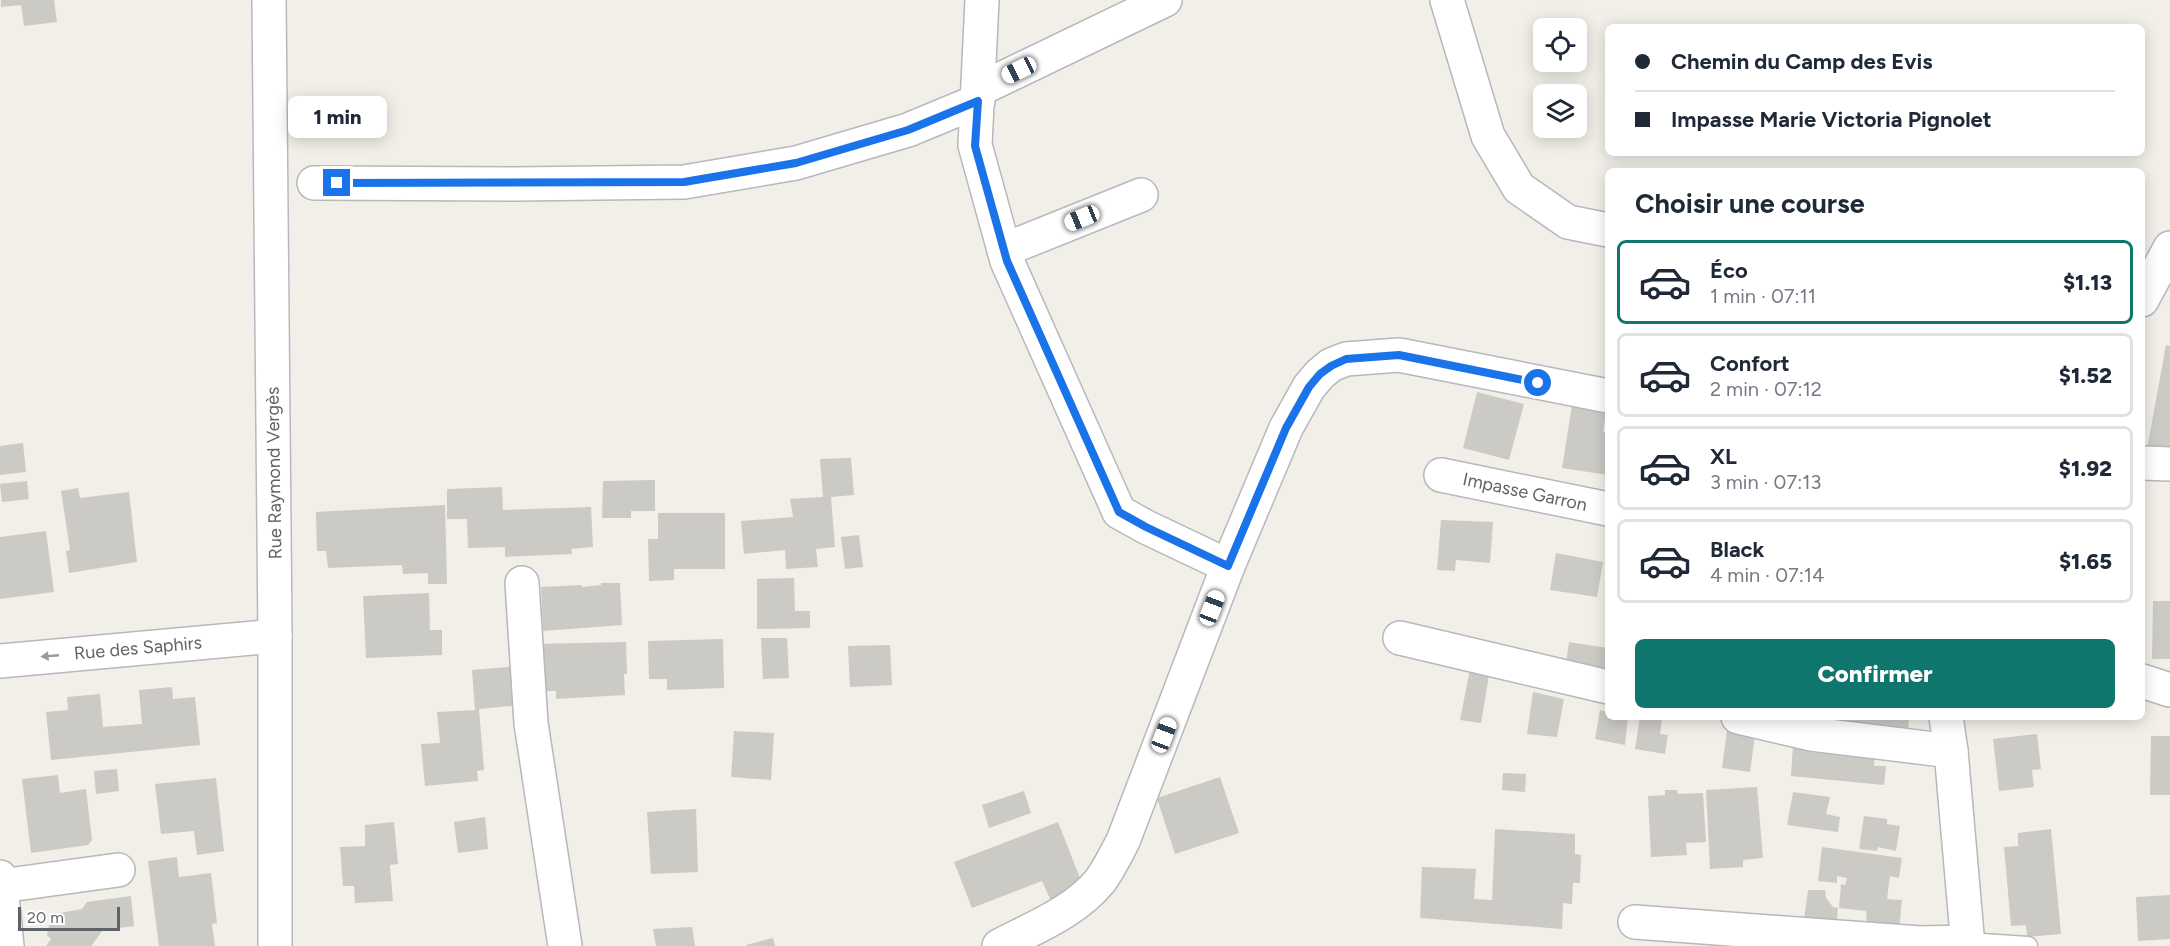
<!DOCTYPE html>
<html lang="fr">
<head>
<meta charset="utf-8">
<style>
	body { margin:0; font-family:Figtree,sans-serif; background:#f2f2f3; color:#1f2937; height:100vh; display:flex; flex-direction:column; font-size:22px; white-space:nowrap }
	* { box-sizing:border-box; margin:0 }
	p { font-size:20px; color:#747a83 }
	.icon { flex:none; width:33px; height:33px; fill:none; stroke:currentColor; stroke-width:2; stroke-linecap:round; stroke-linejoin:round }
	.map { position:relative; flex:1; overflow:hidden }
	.sheet { position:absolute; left:1605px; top:168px; width:540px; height:552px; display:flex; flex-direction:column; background:#fff; border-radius:9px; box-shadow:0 3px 15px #0003 }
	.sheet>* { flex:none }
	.guide { position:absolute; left:1605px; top:24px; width:540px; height:132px; border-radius:9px; box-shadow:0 3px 15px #0003; display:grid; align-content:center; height:132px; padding:0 30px; background:#fff }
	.tools { position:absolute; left:1533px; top:18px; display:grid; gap:12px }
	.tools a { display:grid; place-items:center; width:54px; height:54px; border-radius:9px; background:#fff; box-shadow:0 3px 15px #0003; font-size:30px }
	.scale { position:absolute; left:18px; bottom:15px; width:102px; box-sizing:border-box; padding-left:6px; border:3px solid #5f6368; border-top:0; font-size:16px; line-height:21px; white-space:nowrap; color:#5f6368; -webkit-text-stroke:4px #fff; paint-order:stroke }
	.end { position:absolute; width:27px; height:27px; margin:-14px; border:8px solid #1a73e8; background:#fff; box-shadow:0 0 0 3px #fff }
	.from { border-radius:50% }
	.bubble { position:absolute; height:42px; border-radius:9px; background:#fff; box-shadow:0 3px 15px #0003; font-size:20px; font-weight:800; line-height:42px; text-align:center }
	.car { position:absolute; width:18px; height:36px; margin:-18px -9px; border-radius:8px; box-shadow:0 0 4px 2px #0007; background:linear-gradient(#fff 24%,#345 0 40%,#fff 0 76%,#345 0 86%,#fff 0) }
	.guide b { display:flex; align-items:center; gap:21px; height:57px; font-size:22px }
	.guide b+b { border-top:2px solid #e0e1e3 }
	.guide i { width:15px; height:15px; background:#1f2937 }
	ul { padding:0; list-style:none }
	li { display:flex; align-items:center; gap:18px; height:84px; margin:0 12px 9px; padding:0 18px; border:3px solid #e0e1e3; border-radius:9px }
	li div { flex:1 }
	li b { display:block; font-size:22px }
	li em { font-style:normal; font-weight:800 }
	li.current { border-color:#0f766e }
	li>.icon { width:54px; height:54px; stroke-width:1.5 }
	h2 { padding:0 30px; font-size:27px; line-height:72px }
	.cta { display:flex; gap:12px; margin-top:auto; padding:12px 30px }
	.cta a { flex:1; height:69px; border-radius:9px; background:#0f766e; color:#fff; font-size:24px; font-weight:800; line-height:69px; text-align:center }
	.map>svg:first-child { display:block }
	.building { fill:#cccac5 }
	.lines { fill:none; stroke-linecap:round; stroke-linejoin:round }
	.service-casing { stroke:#b5b8bc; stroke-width:21 }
	.minor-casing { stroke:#b5b8bc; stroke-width:36 }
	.secondary-casing { stroke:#b6babf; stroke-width:36 }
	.service { stroke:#fff; stroke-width:18 }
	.minor { stroke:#fff; stroke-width:33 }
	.secondary { stroke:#fff; stroke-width:33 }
	.oneway { fill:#979a9d }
	.route { stroke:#1a73e8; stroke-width:8 }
	.labels { text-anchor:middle; stroke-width:4.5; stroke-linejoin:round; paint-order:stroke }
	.street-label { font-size:18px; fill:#5f6368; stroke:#fff }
</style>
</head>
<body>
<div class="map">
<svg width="2170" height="946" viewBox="0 0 2170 946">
	<rect width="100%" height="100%" fill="#f1efe8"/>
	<!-- building -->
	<g class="building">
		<path d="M1,0H54L57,22L24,26L21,5L1,7Z"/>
		<path d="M2166,345L2170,346V453L2147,449Z"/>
		<path d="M1477,392L1524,404L1509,460L1463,448Z"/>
		<path d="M1574,393L1608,398L1603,432L1608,433V475L1562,468Z"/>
		<path d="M23,443L26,472L0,475V446Z"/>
		<path d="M851,458L854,495L831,497L835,547L816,549L818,567L786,569L785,550L744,554L741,521L793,517L790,499L823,497L820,459Z"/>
		<path d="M655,480V511H631V518H602L603,481Z"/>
		<path d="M27,481L29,499L2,502L0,484Z"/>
		<path d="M502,487L503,510L591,507L593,547L571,549L572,554L505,557V547L468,548L467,519H447V489Z"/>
		<path d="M78,488L80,498L129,492L137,562L69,573L66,551L70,550L61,491Z"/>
		<path d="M445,505L447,584H428V573L403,574L402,565L328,568L326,551H317L316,512Z"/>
		<path d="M658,513H725V569H674V580L649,581L648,539H658Z"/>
		<path d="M1441,520L1493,522L1490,563L1456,560L1455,571L1437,570Z"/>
		<path d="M46,531L54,592L0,599V537Z"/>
		<path d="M859,535L863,567L845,569L841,537Z"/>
		<path d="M1556,553L1603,562L1597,597L1550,590Z"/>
		<path d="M794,578L795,611H810V628L757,629V579Z"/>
		<path d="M601,583H620L622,625L543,631L541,587L582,585V587L601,585Z"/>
		<path d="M429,593L430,630H442V655L366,658L363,596Z"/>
		<path d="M2153,601H2170V659H2152Z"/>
		<path d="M761,638H787L789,678L763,679Z"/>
		<path d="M723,639L724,688L667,690V679H649L648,641Z"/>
		<path d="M626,642L627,674H624L625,695L556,699V691H537L536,644Z"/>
		<path d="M1569,642L1608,648L1606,669L1566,662Z"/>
		<path d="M890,645L892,685L850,687L848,646Z"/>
		<path d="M1472,659L1491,663L1481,723L1460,720Z"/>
		<path d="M519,666L522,705L479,709L484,770L477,771L478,781L425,786L421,744L440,743L437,712L475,710L472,670Z"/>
		<path d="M172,687L173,699L195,697L200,745L51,760L46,712L68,710L67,697L100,694L103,727L142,724L139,690Z"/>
		<path d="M1533,692L1564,699L1557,737L1527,734Z"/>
		<path d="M1600,710L1608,712V717H1628L1625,745L1595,739Z"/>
		<path d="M1640,717H1662L1660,734L1668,735L1665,754L1635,749Z"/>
		<path d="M1840,717H1909L1908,737L1839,733Z"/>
		<path d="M734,731L774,733L771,780L731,777Z"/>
		<path d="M1727,731L1755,735L1750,772L1722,768Z"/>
		<path d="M2037,734L2041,769L2032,770L2034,787L1999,791L1993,739Z"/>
		<path d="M2151,736H2170V795H2150Z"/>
		<path d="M1793,745L1876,746L1874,766H1886L1884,785L1791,776Z"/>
		<path d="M117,769L119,791L96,794L94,771Z"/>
		<path d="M1503,773L1526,774L1525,792L1502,790Z"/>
		<path d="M58,775L60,793L86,789L92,840L88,845L31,853L22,779Z"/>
		<path d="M1220,777L1239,833L1175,854L1157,798Z"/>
		<path d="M216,778L224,851L197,855L194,831L161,834L155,784Z"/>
		<path d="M1757,787L1763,858L1743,860V867L1710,869L1706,790Z"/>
		<path d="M1665,790H1677L1678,794L1703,793L1706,842L1686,843L1687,855L1651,857L1648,796L1665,795Z"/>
		<path d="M1024,791L1031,813L989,828L982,805Z"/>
		<path d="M1793,792L1830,797L1826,814L1840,817L1838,832L1787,825Z"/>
		<path d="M696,809L698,872L651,874L647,812Z"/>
		<path d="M1864,816L1887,819V824L1900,826L1896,851L1878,847L1877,851L1859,849Z"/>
		<path d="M485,817L488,849L458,853L454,822Z"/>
		<path d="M394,822L398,864L390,865L393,901L355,903L354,886H343L340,847L365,846V825Z"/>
		<path d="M1058,822L1084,888L1051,901L1042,881L972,908L954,862Z"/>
		<path d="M1495,829L1575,834V854L1581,855L1580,883H1573L1572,904L1563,903L1562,929L1420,918L1422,867L1476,869L1474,899L1492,900Z"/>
		<path d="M2051,829L2061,934L2027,937L2026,925L2011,926L2004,847L2018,846V833Z"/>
		<path d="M1822,847L1902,858L1899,878L1890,876L1887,899L1902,900L1899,929L1867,925L1866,911L1839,908L1841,884L1845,885L1847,878L1837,876V883L1818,881Z"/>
		<path d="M177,857L179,877L211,873L217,923L212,924L215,946H159L148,861Z"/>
		<path d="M1808,890H1825L1826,898L1833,907L1838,908L1836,931L1803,928Z"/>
		<path d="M2170,895V939L2138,941L2136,897Z"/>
		<path d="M131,896L134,926L103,930L91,946H46L51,939L47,935L49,925L60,913L82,909L87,902Z"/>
		<path d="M692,927L695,946H656L653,929Z"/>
		<path d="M773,938L775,946H747L746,945Z"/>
	</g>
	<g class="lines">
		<!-- service casing -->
		<g class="service-casing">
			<path id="service" d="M1967,942L2028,946"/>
		</g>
		<!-- minor casing -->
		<g class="minor-casing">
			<g id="minor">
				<path d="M982,0L975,145L1007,261L1119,512L1146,527L1228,566"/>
				<path d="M1447,0L1488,136L1519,188L1568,222L1608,230"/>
				<path d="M978,90L1165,0"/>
				<path d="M314,183L516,184L684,182L796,163L908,130L978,101"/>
				<path d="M1004,250L1141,195"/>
				<path d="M2142,300L2170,248"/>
				<path d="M2142,463L2170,464"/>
				<path d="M1441,475L1608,509"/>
				<path d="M522,583L531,723L565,946"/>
				<path d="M1400,638L1608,687"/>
				<path d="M0,661L275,636"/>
				<path d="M2142,681L2170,690"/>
				<path d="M1738,717L1811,734L1951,751"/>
				<path d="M1946,717L1951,751L1968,946"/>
				<path d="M0,877L7,946"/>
				<path d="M1,886L118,870"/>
				<path d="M1635,922L1920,943L1967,942"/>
				<path d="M999,946C1033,928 1075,912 1100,881C1109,869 1116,854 1123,841L1228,566L1286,428L1309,387L1320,374L1331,365L1346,359L1399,355L1608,396"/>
			</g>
		</g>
		<!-- secondary casing -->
		<g class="secondary-casing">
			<path id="secondary" d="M269,0L275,636V946"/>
		</g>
		<!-- service -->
		<use href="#service" class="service"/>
		<!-- minor -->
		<use href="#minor" class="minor"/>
		<!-- secondary -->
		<use href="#secondary" class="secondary"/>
	</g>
	<!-- one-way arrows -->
	<defs><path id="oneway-solid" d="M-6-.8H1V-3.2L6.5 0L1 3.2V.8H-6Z" transform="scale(1.5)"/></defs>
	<use class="oneway" href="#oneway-solid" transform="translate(50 656) rotate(175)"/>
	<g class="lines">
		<!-- route -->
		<path class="route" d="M337,183L684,182L796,163L908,130L978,101L975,146L1007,261L1119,512L1146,527L1228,566L1286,428L1309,387L1320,374L1331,366L1346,359L1399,355L1538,383"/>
	</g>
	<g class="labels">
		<!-- street labels -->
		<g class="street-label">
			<text transform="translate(274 473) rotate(-91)" y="6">Rue Raymond Vergès</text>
			<text transform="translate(1525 492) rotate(12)" y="6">Impasse Garron</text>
			<text transform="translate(138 648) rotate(-5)" y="6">Rue des Saphirs</text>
		</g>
	</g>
</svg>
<div class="tools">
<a><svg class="icon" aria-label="locate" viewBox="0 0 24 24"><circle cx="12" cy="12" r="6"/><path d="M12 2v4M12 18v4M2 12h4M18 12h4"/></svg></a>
<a><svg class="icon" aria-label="layers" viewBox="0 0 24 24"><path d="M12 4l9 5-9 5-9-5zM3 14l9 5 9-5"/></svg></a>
</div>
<div class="scale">20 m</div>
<i class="end from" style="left:1538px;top:383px"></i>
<i class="end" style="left:337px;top:183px"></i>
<div class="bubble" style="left:288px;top:96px;width:99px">1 min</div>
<i class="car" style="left:1019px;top:70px;rotate:244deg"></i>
<i class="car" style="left:1082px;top:218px;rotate:248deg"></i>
<i class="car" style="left:1212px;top:608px;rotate:21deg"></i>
<i class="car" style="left:1164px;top:735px;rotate:21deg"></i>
<div class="guide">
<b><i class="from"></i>Chemin du Camp des Evis</b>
<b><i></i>Impasse Marie Victoria Pignolet</b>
</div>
<section class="sheet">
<h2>Choisir une course</h2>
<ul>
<li class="current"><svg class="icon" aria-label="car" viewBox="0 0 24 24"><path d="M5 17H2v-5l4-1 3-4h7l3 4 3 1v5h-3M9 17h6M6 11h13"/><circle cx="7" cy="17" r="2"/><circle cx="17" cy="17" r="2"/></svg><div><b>Éco</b><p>1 min · 07:11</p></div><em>$1.13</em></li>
<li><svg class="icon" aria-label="car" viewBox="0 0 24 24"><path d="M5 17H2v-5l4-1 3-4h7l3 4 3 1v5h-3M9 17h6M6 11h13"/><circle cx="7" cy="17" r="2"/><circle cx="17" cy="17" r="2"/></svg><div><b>Confort</b><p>2 min · 07:12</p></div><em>$1.52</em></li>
<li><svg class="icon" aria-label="car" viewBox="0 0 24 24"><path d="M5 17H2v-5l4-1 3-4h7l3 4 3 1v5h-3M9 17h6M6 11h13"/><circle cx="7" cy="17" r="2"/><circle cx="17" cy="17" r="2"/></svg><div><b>XL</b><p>3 min · 07:13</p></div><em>$1.92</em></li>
<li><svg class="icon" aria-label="car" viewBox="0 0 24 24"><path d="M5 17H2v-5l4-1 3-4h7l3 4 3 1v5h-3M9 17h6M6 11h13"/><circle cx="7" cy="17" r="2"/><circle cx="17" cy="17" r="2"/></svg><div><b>Black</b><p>4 min · 07:14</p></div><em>$1.65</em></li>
</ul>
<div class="cta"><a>Confirmer</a></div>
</section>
</div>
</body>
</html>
